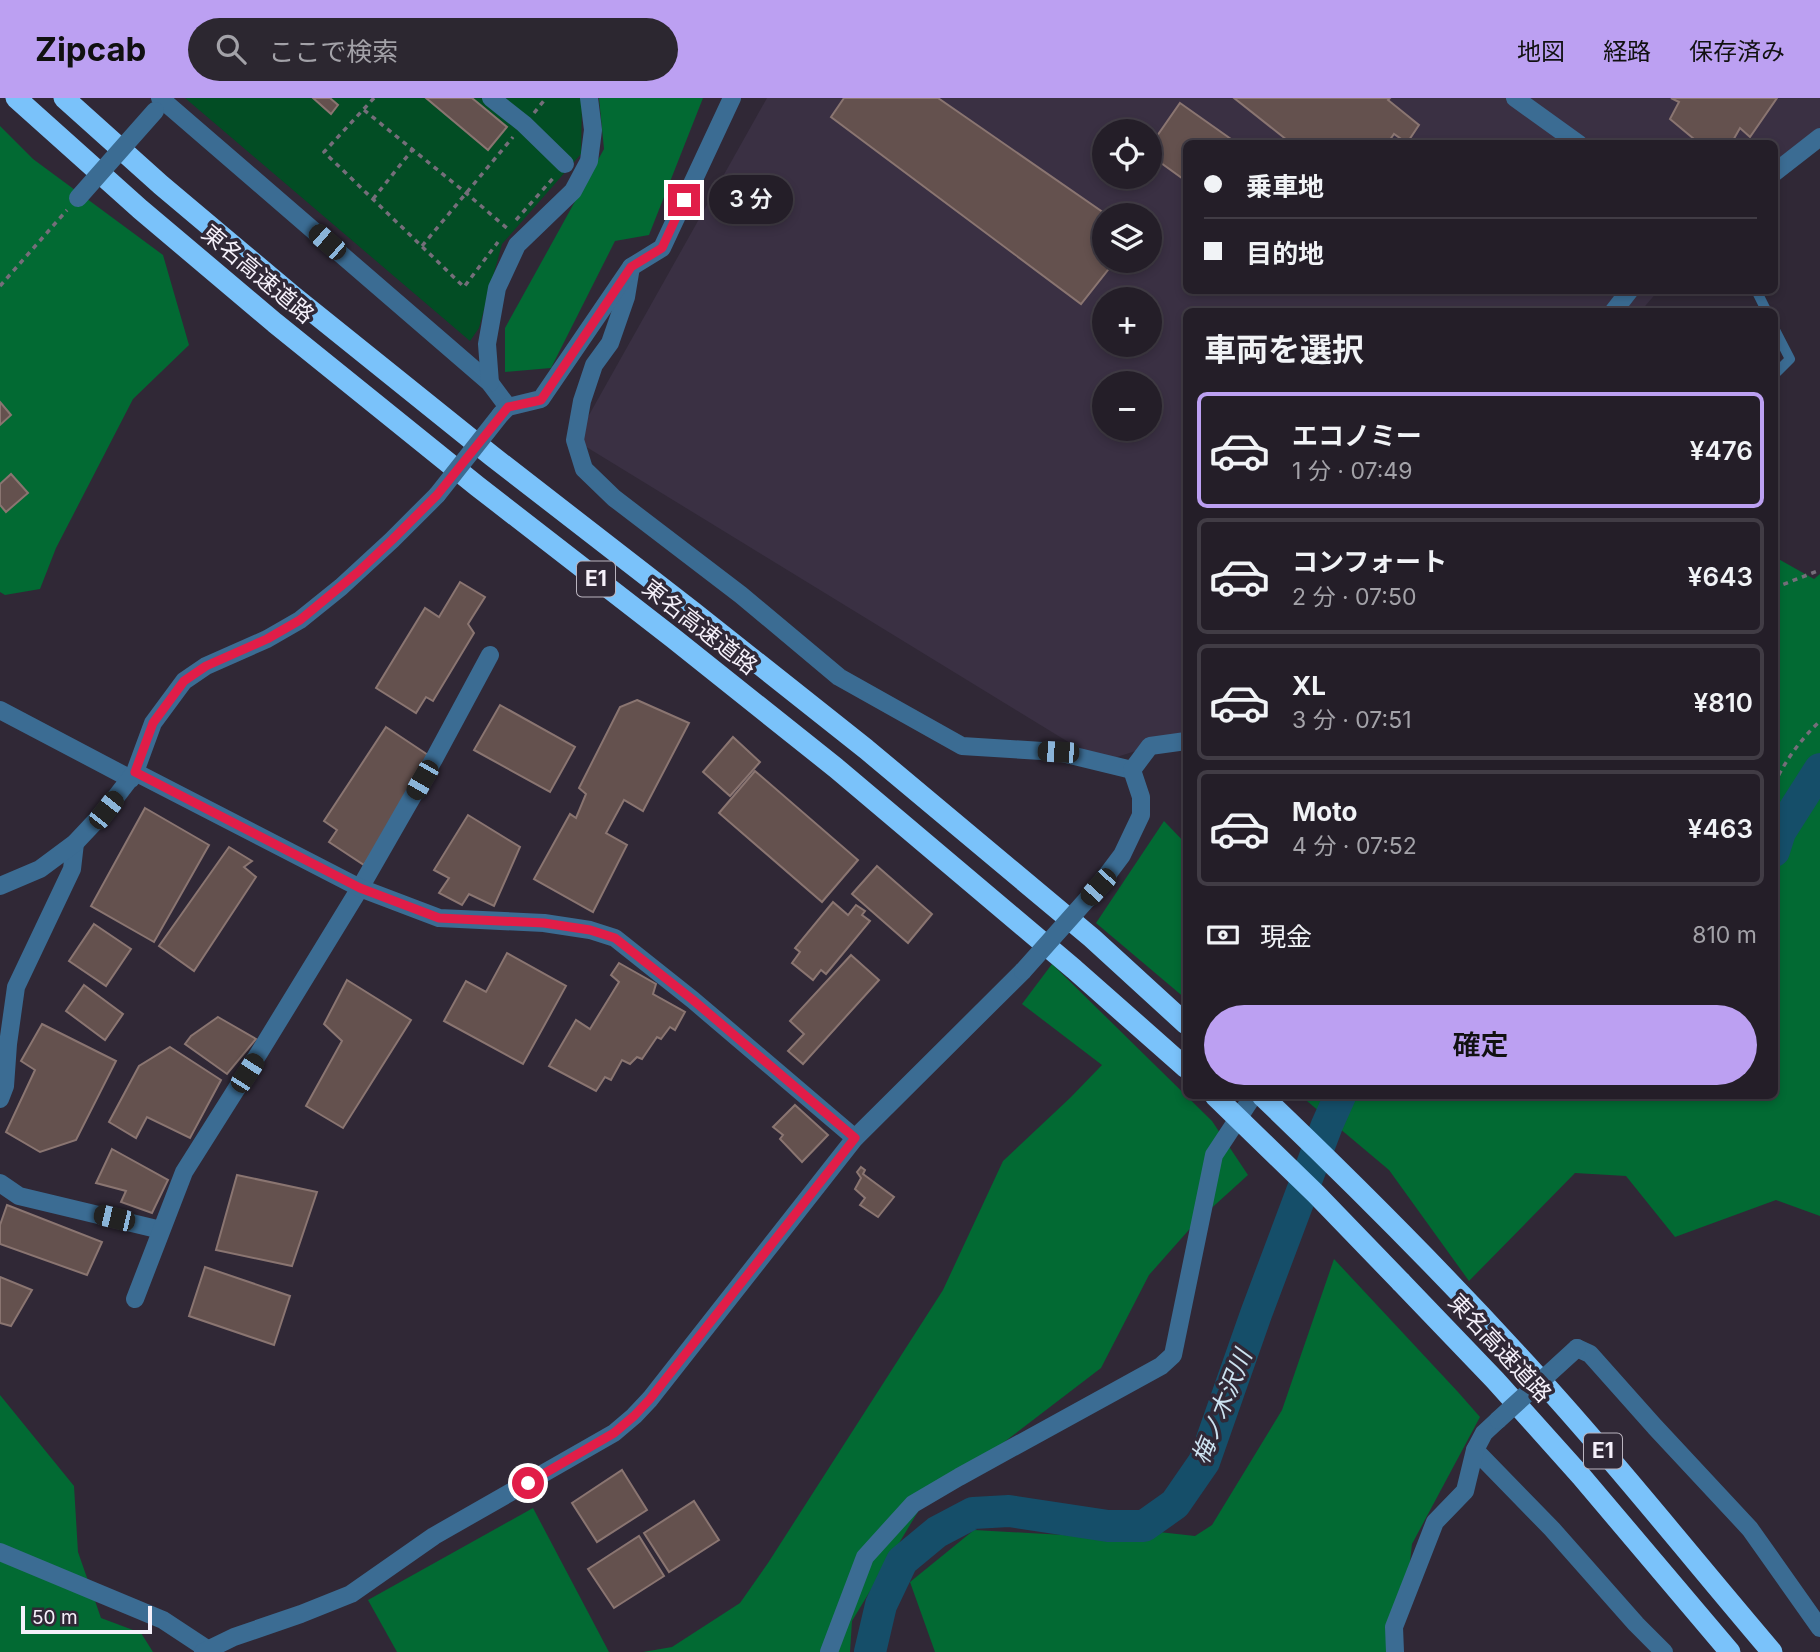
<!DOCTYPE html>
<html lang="ja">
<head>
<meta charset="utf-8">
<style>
	body { margin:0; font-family:Inter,"Noto Sans JP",sans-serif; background:#2c2730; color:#f1f3f6; height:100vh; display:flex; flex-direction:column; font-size:26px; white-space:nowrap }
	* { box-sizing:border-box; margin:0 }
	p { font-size:23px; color:#a3a2a8 }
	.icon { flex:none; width:38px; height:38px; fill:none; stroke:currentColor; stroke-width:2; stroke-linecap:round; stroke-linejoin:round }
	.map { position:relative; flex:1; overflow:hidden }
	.panel { position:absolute; left:1183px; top:210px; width:595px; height:791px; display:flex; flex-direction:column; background:#241e28; border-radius:10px; box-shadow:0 4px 10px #0003,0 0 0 2px #413c45 }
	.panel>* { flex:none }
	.banner { position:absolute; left:1183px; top:42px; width:595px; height:154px; border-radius:10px; box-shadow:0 4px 10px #0003,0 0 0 2px #413c45; display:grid; align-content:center; height:154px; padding:0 21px; background:#241e28 }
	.tools { position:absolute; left:1092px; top:21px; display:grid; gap:14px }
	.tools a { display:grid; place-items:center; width:70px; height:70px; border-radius:50%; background:#241e28; box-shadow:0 4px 10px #0003,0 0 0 2px #413c45; font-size:35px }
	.scale { position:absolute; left:21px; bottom:18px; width:131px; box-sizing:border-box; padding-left:7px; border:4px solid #f5f0fa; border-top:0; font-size:19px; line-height:24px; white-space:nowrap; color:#f5f0fa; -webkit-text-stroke:5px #302836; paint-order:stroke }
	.end { position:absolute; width:32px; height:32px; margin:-16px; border:9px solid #e11d48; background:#fff; box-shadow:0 0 0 4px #fff }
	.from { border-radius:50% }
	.bubble { position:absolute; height:49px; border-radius:24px; background:#241e28; box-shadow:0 4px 10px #0003,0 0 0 2px #413c45; font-size:23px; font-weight:600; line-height:49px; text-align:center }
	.car { position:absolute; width:21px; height:42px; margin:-21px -10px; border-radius:9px; box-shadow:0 0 5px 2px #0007; background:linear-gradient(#222 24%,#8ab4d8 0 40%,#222 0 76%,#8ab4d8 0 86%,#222 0) }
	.banner b { display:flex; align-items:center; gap:24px; height:66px; font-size:26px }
	.banner b+b { border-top:2px solid #413c45 }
	.banner i { width:18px; height:18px; background:#f1f3f6 }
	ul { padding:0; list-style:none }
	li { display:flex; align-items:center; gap:21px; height:116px; margin:0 14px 10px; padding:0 7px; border:4px solid #413c45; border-radius:10px }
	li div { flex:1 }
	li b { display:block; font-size:26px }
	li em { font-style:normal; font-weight:600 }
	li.on { border-color:#bca0f2 }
	li>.icon { width:63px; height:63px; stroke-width:1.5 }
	h2 { padding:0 21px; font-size:32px; line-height:84px }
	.pay { display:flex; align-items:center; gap:18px; height:77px; padding:0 21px; font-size:26px }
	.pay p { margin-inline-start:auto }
	.button { display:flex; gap:14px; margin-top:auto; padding:14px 21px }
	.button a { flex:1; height:80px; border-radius:42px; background:#bca0f2; color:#111; font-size:28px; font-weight:600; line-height:80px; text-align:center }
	header { display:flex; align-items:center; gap:42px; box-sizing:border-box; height:98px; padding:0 35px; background:#bca0f2; color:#111 }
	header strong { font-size:33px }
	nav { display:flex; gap:38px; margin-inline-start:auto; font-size:24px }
	.search { width:490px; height:63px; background:#2c2730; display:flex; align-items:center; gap:18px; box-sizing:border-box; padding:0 24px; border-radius:38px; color:#a3a2a8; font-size:26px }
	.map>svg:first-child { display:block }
	.built { fill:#3a3043; fill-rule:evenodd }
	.green { fill:#024d24 }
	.forest { fill:#026a33 }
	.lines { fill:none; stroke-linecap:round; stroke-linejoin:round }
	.river { stroke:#154e69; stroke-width:32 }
	.building { fill:#64514e; stroke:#8a7571; stroke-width:2 }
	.path { stroke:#756e7a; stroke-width:3.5; stroke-dasharray:5 5; stroke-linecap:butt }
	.service { stroke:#3b6c93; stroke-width:10 }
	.minor { stroke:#3b6c93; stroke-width:18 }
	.tertiary { stroke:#3b6c93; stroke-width:18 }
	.motorway { stroke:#7ac2fa; stroke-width:21 }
	.minor-bridge { stroke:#3b6c93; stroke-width:18 }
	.tertiary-bridge { stroke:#3b6c93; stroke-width:18 }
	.motorway-bridge { stroke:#7ac2fa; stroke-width:21 }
	.route { stroke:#e11d48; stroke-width:9 }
	.labels { text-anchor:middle; stroke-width:7; stroke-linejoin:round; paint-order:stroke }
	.shield { fill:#302836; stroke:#bab4bf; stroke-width:2 }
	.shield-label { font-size:21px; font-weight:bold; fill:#f5f0fa }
	.street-label { font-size:23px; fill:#f5f0fa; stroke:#302836 }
	.water-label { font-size:24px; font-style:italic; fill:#cce2f0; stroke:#302836 }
</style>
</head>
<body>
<header>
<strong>Zipcab</strong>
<div class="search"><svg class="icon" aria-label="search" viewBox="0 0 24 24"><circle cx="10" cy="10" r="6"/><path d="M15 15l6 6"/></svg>ここで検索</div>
<nav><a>地図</a><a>経路</a><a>保存済み</a></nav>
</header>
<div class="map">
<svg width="1820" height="1554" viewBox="0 0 1820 1554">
	<rect width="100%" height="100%" fill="#302836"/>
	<!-- built -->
	<path class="built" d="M767,0H1820V46L1775,78L1774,46H1186V192L1658,193L1640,214H1186V637L1101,664L575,342ZM1104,33H1150V79H1104ZM1104,117H1150V163H1104ZM1104,201H1150V247H1104ZM1104,285H1150V331H1104Z"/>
	<!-- green -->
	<path class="green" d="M185,0H582L581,56L502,146L479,230L470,243Z"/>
	<!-- forest -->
	<g class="forest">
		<path d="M599,0H703L649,137L615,143L551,270L505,274V230L604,51Z"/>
		<path d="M0,28L33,61L163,157L189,247L133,301L56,450L40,491L5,497L0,494Z"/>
		<path d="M1775,459L1814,481L1820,476V1118L1776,1102L1675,1139L1626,1078L1575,1075L1469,1183L1389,1072L1301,998H1774Z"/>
		<path d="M1164,723L1186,746V901L1096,825Z"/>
		<path d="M1052,866L1212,1023L1248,1077L1195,1125L1149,1177L1101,1270L922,1407L852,1523L850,1554H643L672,1549L740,1505L768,1465L943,1192L1003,1063L1070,1000L1102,967L1022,906Z"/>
		<path d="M1334,1161L1458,1294L1480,1319L1412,1446L1406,1499L1396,1554H935L910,1484L974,1432L1098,1439L1150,1433L1195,1438L1212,1427L1282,1312Z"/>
		<path d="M0,1297L74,1388L78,1454L101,1520L141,1535L153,1554H0Z"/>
		<path d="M533,1410L609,1554H397L368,1502Z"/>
	</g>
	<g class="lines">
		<!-- river -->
		<g class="river">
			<path d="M1774,753L1780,734L1820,671"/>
			<path d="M870,1554L881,1507L902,1463L937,1434L973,1415L1009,1413L1108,1428H1144L1175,1406L1204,1364L1256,1216L1327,1027L1340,998"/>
		</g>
	</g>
	<!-- building -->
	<g class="building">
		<path d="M313,0H330L338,7L331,16Z"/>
		<path d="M426,0H472L507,29L488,52Z"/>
		<path d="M844,0H938L1107,117H1104V163H1115L1081,206L831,19Z"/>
		<path d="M1234,0H1390L1388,2L1419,27L1407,45L1394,36L1387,46H1292Z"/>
		<path d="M1671,0H1777L1750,39L1740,30L1731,46H1700L1670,21L1679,4Z"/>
		<path d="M1180,5L1238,46H1186V83L1150,57V48Z"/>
		<path d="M0,304L11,317L0,327Z"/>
		<path d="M11,376L28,395L6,414L0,407V386Z"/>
		<path d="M460,484L485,499L468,526L474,535L433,603L426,599L416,615L376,590L425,510L439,519Z"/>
		<path d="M637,602L689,625L643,713L624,702L606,735L627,747L593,814L534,781L570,716L576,720L586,696L579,690L620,609Z"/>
		<path d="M500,607L575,649L550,694L474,652Z"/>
		<path d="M386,629L434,661L364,767L329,744L337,732L324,723Z"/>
		<path d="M733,639L760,664L730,698L703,674Z"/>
		<path d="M755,673L858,762L822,804L719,715Z"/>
		<path d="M145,710L209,747L154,844L91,808Z"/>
		<path d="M468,717L520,749L494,808L469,796L462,807L439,795L449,780L434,772Z"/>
		<path d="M229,749L252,763L244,769L256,779L194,873L159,848Z"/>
		<path d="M877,768L932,816L908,845L852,796Z"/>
		<path d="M833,804L848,817L856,807L865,813L862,817L870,823L826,876L821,872L813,882L792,865L800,854L795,850Z"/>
		<path d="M94,826L131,851L106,888L69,863Z"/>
		<path d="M507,855L566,888L523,966L444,923L466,883L486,894Z"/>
		<path d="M851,857L879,882L803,966L788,953L804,936L790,923Z"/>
		<path d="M619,865L656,886L653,896L685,914L675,932L670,929L661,941L657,939L642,961L637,959L630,966L622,962L611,982L605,979L596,993L549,968L576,922L590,931L619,884L611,877Z"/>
		<path d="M347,882L411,922L343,1030L306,1008L342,943L324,926Z"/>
		<path d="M84,887L123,916L105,942L66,913Z"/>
		<path d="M218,919L256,941L227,976L185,946L191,938Z"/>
		<path d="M42,926L116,963L76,1042L40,1054L6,1034L35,972L21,963Z"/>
		<path d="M170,949L221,982L190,1040L147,1019L136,1040L109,1024L139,968Z"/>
		<path d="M795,1007L828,1037L802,1064L780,1041L783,1037L773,1029Z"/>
		<path d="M112,1051L168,1082L152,1115L121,1104L126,1093L96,1085Z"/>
		<path d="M861,1069L865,1072L863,1076L894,1099L878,1119L860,1107L865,1100L855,1091L861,1080L857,1074Z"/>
		<path d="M237,1077L317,1094L292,1168L216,1152Z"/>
		<path d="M7,1107L102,1144L87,1177L0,1146V1127Z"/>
		<path d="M205,1169L290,1198L274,1247L189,1218Z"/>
		<path d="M0,1179L32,1192L11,1228L0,1225Z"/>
		<path d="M622,1372L647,1412L597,1444L572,1405Z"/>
		<path d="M694,1403L719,1442L669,1474L644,1435Z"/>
		<path d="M639,1438L664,1478L614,1510L588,1471Z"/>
	</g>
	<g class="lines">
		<!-- path -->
		<g class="path">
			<path d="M374,0L324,54L464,189L498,144"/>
			<path d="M364,12L466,95L508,131"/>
			<path d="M534,15L546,0"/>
			<path d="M373,101L413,51"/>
			<path d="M516,122L555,78"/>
			<path d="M422,148L513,39"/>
			<path d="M0,188L67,112"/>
			<path d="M1774,490L1820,472"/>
			<path d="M1774,686C1786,662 1800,642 1820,623"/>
		</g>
		<!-- service -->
		<g class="service">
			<path d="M1756,192L1767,214"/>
			<path d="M1774,230L1790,261L1774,277"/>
		</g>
		<!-- minor -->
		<g class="minor">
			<path d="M160,0L490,285L508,309"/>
			<path d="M491,0L524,26L565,66"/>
			<path d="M1515,0L1579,46"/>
			<path d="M631,169L626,199L610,245L594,267L582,303L575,342L584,371L614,400L741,497L839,579L962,648L1058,654L1132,672"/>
			<path d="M490,285L487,246L497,190L517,147L573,93L589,63L593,32L589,0"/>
			<path d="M0,612L131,681"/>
			<path d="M0,1001L5,988L8,946L16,889L72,771L75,745"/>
			<path d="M0,1085L19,1098L161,1132"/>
			<path d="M135,1201L184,1074L259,955L360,790L434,661L490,557"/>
			<path d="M1577,1250L1590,1256L1655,1329L1750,1431L1820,1530"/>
			<path d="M1475,1352L1552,1431L1636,1526L1664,1554"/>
			<path d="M0,1454L163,1522L207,1551"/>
			<path d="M829,1554L865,1459L913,1406L959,1379L1161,1268L1173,1257L1214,1057L1253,998"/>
			<path d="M1395,1554L1394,1529L1435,1424L1465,1393L1475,1352L1484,1335L1498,1322"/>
		</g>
		<!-- tertiary -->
		<g class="tertiary">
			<path d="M1774,75L1820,39"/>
			<path d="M1613,214L1630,192"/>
			<path d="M501,316L508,309L541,301L631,169L662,150L732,0"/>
			<path d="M135,674L360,790L439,820L544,825L590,832L615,840L693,902L855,1040"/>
			<path d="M0,788L40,771L75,745L106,712L135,674L153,625L184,583L206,568L267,541L300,522L341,489L392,442L437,397"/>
			<path d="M1098,789L1122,757L1141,717V699L1132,672L1150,648L1186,643"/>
			<path d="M203,1554L234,1539L301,1516L351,1496L434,1438L614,1335L634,1318L650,1301L855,1040L1023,873"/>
		</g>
		<!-- motorway -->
		<g class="motorway">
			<path d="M16,0L140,111L275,225L477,388L673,540L836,670L1074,871L1186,970"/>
			<path d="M64,0L161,87L293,198L492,358L692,513L866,651L1092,840L1186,926"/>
			<path d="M1262,998C1349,1081 1434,1166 1516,1255C1605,1351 1687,1454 1772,1554"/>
			<path d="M1401,1184L1495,1282L1581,1378L1730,1554"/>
		</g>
		<!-- minor-bridge -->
		<g class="minor-bridge">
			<path d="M78,100L155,13"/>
			<path d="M1498,1322L1577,1250"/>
		</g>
		<!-- tertiary-bridge -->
		<g class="tertiary-bridge">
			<path d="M437,397L501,316"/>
			<path d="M1023,873L1098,789"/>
		</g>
		<!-- motorway-bridge -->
		<path class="motorway-bridge" d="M1215,998L1316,1096L1401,1184"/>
	</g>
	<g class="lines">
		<!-- route -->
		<path class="route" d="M528,1385L614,1335L634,1318L650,1301L855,1040L693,902L615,840L590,832L544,825L439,820L360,790L135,674L153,625L184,583L206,568L267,541L300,522L358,474L392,442L437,397L508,309L541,302L631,169L662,150L684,102"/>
	</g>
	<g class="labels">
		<!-- shield labels -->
		<g class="shield">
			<rect x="577" y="463.5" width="38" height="35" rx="5"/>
			<rect x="1584" y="1335.5" width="38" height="35" rx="5"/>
		</g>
		<g class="shield-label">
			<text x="596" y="488">E1</text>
			<text x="1603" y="1360">E1</text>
		</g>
		<!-- street labels -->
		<g class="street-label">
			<text transform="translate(258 176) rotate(40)" y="8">東名高速道路</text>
			<text transform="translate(700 529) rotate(38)" y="8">東名高速道路</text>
			<text transform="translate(1500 1250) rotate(47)" y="8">東名高速道路</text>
		</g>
		<!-- water labels -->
		<g class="water-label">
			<text transform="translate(1222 1309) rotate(-68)" y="8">梅ノ木沢川</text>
		</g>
	</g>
</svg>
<div class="tools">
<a><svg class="icon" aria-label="locate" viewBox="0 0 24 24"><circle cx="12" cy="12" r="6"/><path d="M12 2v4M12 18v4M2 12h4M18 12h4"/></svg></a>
<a><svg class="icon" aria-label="layers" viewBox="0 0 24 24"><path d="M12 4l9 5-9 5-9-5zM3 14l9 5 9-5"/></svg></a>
<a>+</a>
<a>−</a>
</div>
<div class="scale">50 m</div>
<i class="end from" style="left:528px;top:1385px"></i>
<i class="end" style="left:684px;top:102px"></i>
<div class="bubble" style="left:709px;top:77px;width:84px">3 分</div>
<i class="car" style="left:327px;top:144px;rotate:311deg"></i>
<i class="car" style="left:1058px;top:654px;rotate:273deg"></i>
<i class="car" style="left:422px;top:682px;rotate:210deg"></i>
<i class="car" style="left:106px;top:712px;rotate:38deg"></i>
<i class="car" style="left:1098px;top:789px;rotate:222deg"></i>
<i class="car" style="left:247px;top:975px;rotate:33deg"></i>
<i class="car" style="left:114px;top:1120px;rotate:283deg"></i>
<div class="banner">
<b><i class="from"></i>乗車地</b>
<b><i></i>目的地</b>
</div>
<section class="panel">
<h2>車両を選択</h2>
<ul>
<li class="on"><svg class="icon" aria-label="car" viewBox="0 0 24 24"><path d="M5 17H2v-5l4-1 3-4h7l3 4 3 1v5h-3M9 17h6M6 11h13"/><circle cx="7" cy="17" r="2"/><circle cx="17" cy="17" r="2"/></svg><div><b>エコノミー</b><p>1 分 · 07:49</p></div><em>¥476</em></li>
<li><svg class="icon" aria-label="car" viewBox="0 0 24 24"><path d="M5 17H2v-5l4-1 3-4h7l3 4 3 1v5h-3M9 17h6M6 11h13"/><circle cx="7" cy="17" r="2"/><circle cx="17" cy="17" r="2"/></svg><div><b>コンフォート</b><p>2 分 · 07:50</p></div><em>¥643</em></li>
<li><svg class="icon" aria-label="car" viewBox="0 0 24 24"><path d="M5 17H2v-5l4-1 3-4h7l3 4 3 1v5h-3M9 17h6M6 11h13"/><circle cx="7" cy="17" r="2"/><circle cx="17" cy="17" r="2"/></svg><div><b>XL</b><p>3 分 · 07:51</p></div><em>¥810</em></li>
<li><svg class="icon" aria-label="car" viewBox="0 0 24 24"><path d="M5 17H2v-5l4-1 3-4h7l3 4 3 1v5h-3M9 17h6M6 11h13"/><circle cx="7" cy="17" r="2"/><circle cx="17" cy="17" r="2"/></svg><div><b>Moto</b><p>4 分 · 07:52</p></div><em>¥463</em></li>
</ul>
<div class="pay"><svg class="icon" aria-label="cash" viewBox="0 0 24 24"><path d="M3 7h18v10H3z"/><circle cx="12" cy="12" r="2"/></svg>現金<p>810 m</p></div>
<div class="button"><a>確定</a></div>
</section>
</div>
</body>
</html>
